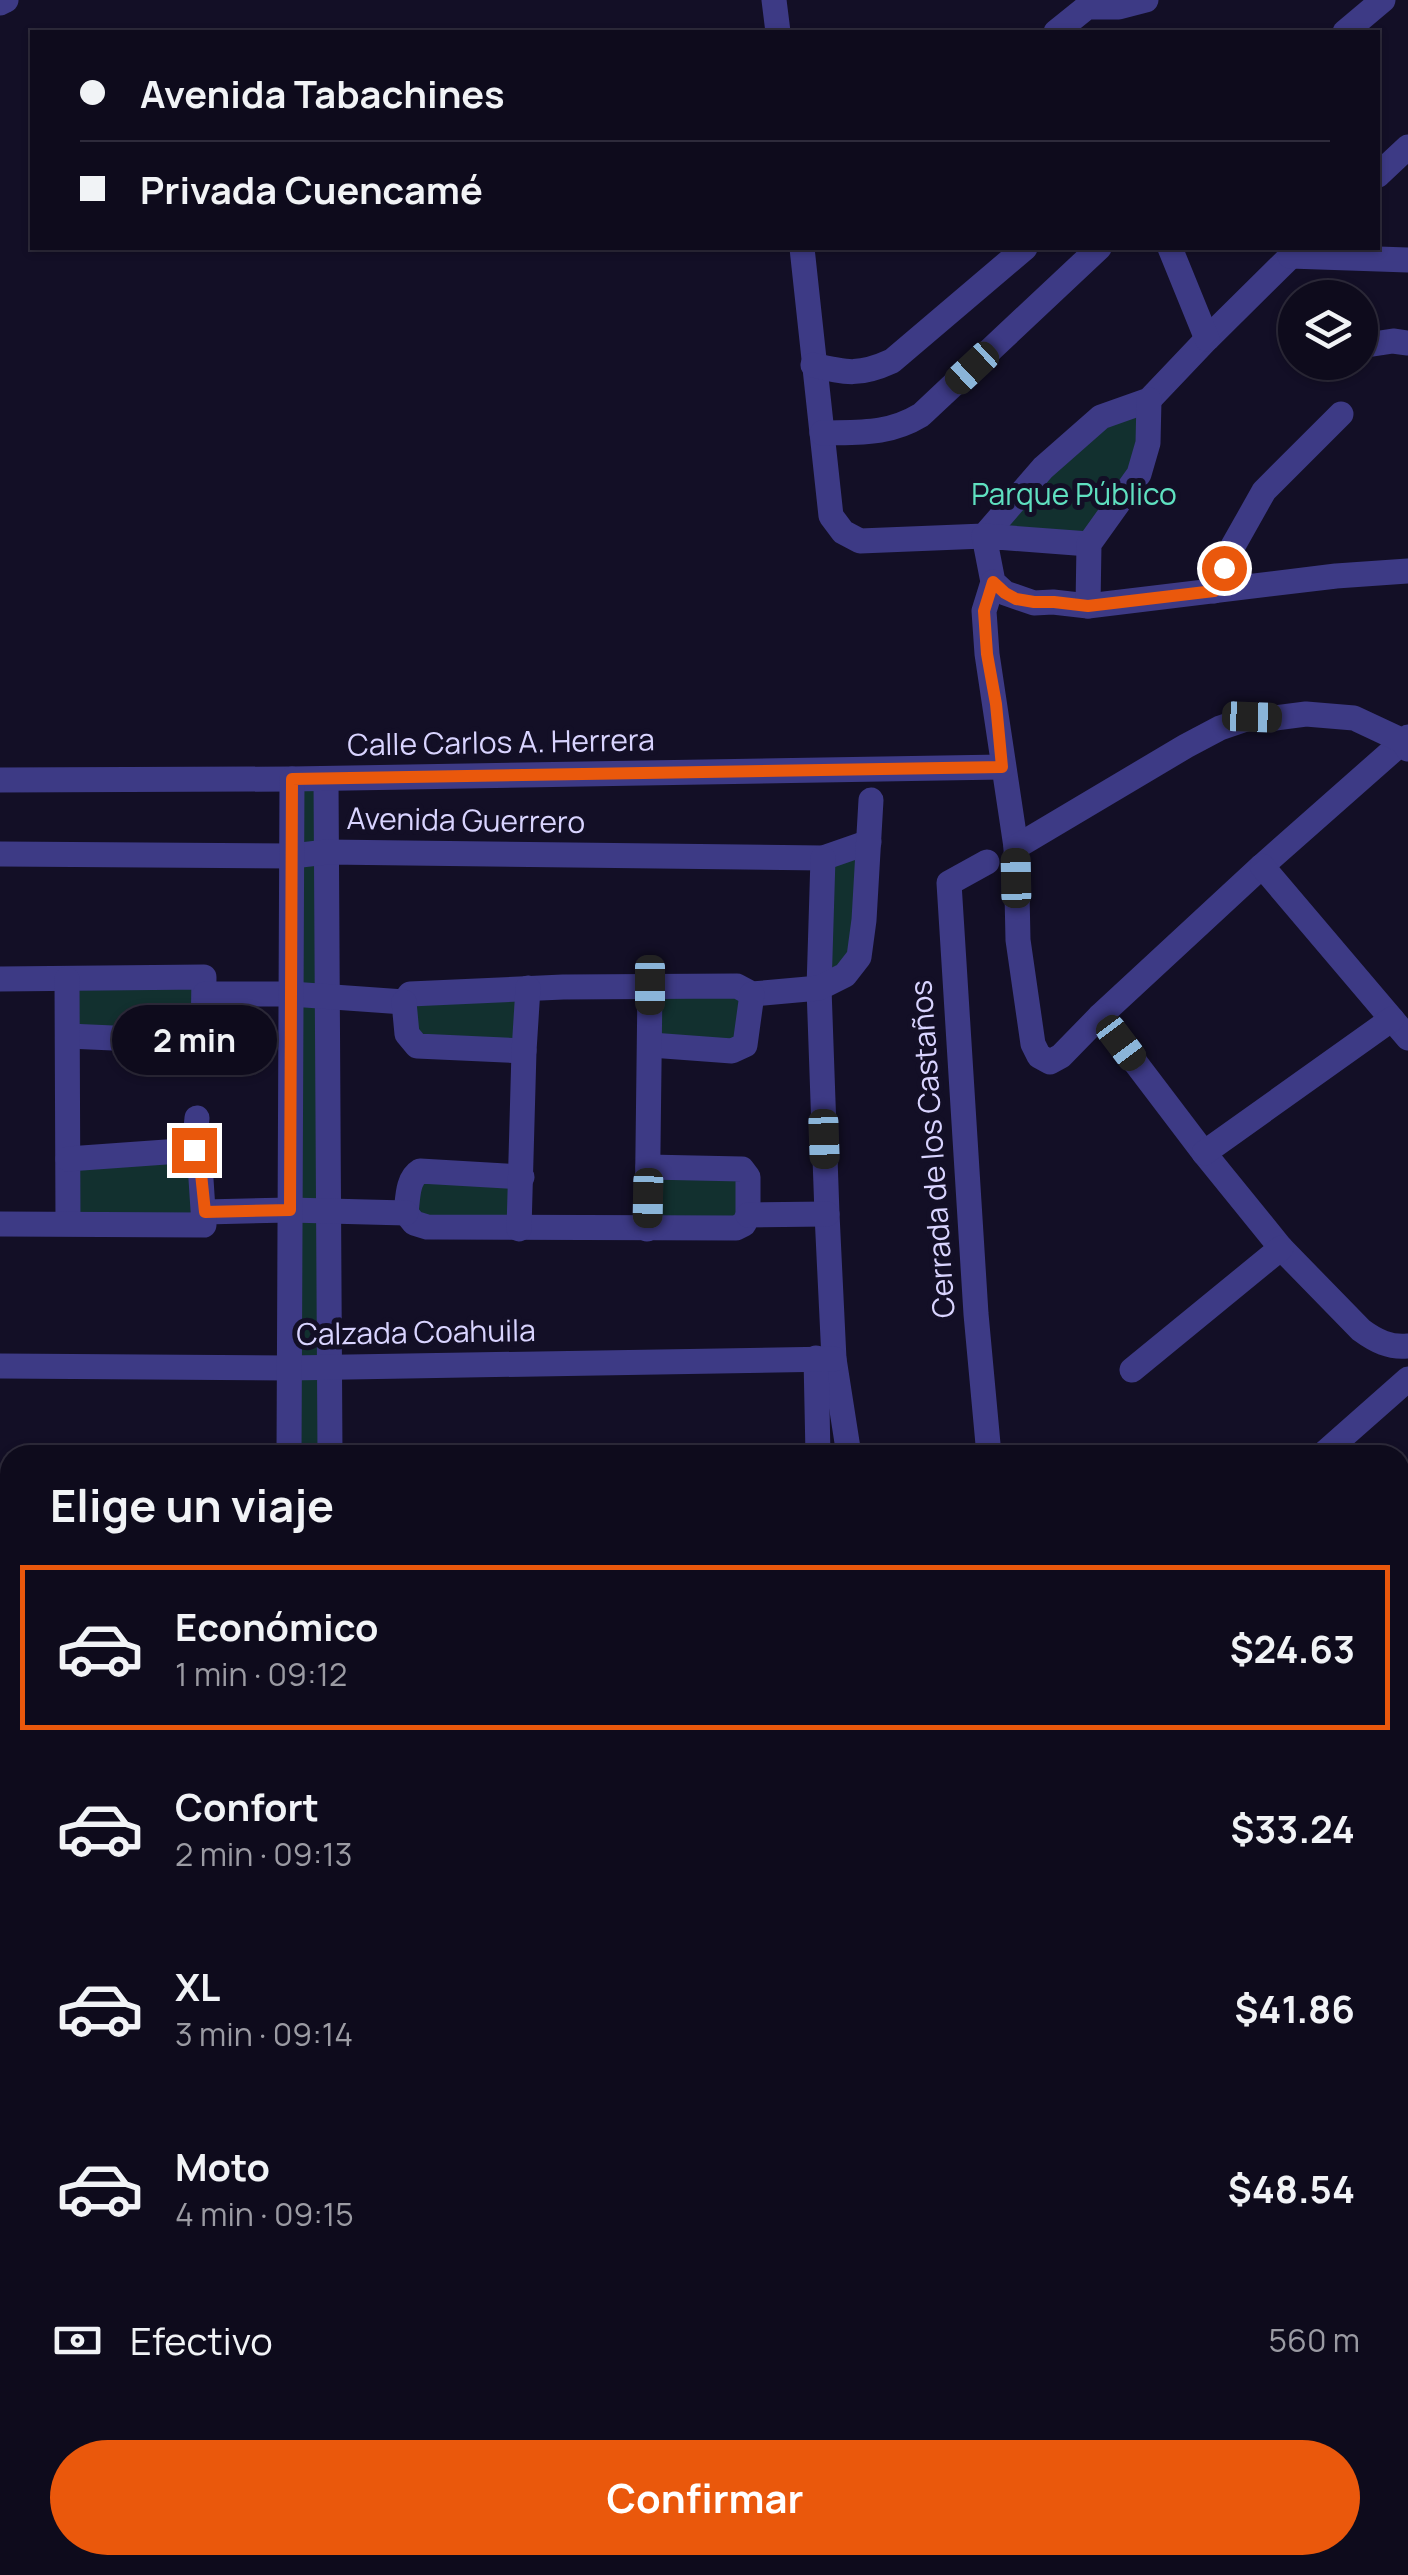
<!DOCTYPE html>
<html lang="es">
<head>
<meta charset="utf-8">
<style>
	body { margin:0; font-family:Manrope,sans-serif; background:#1c1929; color:#f1f3f6; height:100vh; display:flex; flex-direction:column; font-size:38px; white-space:nowrap }
	* { box-sizing:border-box; margin:0 }
	p { font-size:32px; color:#9b9ba3 }
	.icon { flex:none; width:55px; height:55px; fill:none; stroke:currentColor; stroke-width:2; stroke-linecap:round; stroke-linejoin:round }
	.map { position:relative; flex:1; overflow:hidden }
	.panel { position:absolute; left:0px; top:1445px; width:1410px; height:1130px; display:flex; flex-direction:column; background:#0e0b1c; border-radius:30px 30px 0 0; box-shadow:0 2px 8px #0004,0 0 0 2px #2e2b3b }
	.panel>* { flex:none }
	.hud { position:absolute; left:30px; top:30px; width:1350px; height:220px; border-radius:0px; box-shadow:0 2px 8px #0004,0 0 0 2px #2e2b3b; display:grid; align-content:center; height:220px; padding:0 50px; background:#0e0b1c }
	.fabs { position:absolute; left:1278px; top:280px; display:grid; gap:20px }
	.fabs a { display:grid; place-items:center; width:100px; height:100px; border-radius:50%; background:#0e0b1c; box-shadow:0 2px 8px #0004,0 0 0 2px #2e2b3b; font-size:50px }
	.end { position:absolute; width:45px; height:45px; margin:-22px; border:12px solid #ea580c; background:#fff; box-shadow:0 0 0 5px #fff }
	.from { border-radius:50% }
	.bubble { position:absolute; height:70px; border-radius:35px; background:#0e0b1c; box-shadow:0 2px 8px #0004,0 0 0 2px #2e2b3b; font-size:32px; font-weight:700; line-height:70px; text-align:center }
	.car { position:absolute; width:30px; height:60px; margin:-30px -15px; border-radius:12px; box-shadow:0 0 8px 2px #0007; background:linear-gradient(#222 24%,#8ab4d8 0 40%,#222 0 76%,#8ab4d8 0 86%,#222 0) }
	.hud b { display:flex; align-items:center; gap:35px; height:95px; font-size:38px }
	.hud b+b { border-top:2px solid #2e2b3b }
	.hud i { width:25px; height:25px; background:#f1f3f6 }
	ul { padding:0; list-style:none }
	li { display:flex; align-items:center; gap:30px; height:165px; margin:0 20px 15px; padding:0 30px; border:5px solid transparent; border-radius:0px }
	li div { flex:1 }
	li b { display:block; font-size:38px }
	li em { font-style:normal; font-weight:700 }
	li.on { border-color:#ea580c }
	li>.icon { width:90px; height:90px; stroke-width:1.5 }
	h2 { padding:0 50px; font-size:45px; line-height:120px }
	.pay { display:flex; align-items:center; gap:25px; height:110px; padding:0 50px; font-size:38px }
	.pay p { margin-inline-start:auto }
	.primary-button { display:flex; gap:20px; margin-top:auto; padding:20px 50px }
	.primary-button a { flex:1; height:115px; border-radius:60px; background:#ea580c; color:#fff; font-size:40px; font-weight:700; line-height:115px; text-align:center }
	.map>svg:first-child { display:block }
	.green { fill:#12302f }
	.lines { fill:none; stroke-linecap:round; stroke-linejoin:round }
	.minor { stroke:#3d3a85; stroke-width:25 }
	.major { stroke:#c25bff; stroke-width:25 }
	.route { stroke:#ea580c; stroke-width:12 }
	.labels { text-anchor:middle; stroke-width:10; stroke-linejoin:round; paint-order:stroke }
	.park-label { font-size:30px; fill:#5fe0c0; stroke:#130f26 }
	.street-label { font-size:30px; fill:#d9d4ff; stroke:#130f26 }
</style>
</head>
<body>
<div class="map">
<svg width="1408" height="2575" viewBox="0 0 1408 2575">
	<rect width="100%" height="100%" fill="#130f26"/>
	<!-- green -->
	<g class="green">
		<path d="M1149,400L1148,443L1089,544L984,536L1054,458Z"/>
		<path d="M322,783L327,1455H293L297,785Z"/>
		<path d="M867,845L857,954L823,983L826,859Z"/>
		<path d="M201,980V1038L73,1034L71,984Z"/>
		<path d="M655,991L749,995L740,1040L656,1038Z"/>
		<path d="M525,992L521,1047L420,1042L411,996Z"/>
		<path d="M192,1151L201,1222L71,1220L70,1161Z"/>
		<path d="M654,1172L739,1176L737,1221H654Z"/>
		<path d="M415,1176L519,1179L517,1225L416,1220Z"/>
	</g>
	<g class="lines">
		<!-- minor -->
		<g class="minor">
			<path d="M774,0L778,32"/>
			<path d="M0,3L6,0"/>
			<path d="M1056,32L1087,7H1119L1146,0"/>
			<path d="M1345,32L1383,0"/>
			<path d="M1378,175L1408,147"/>
			<path d="M802,248L831,516L843,532L860,541L984,536L1043,468L1101,417L1149,400L1207,339L1299,248"/>
			<path d="M1170,248L1207,339"/>
			<path d="M1290,256L1408,260"/>
			<path d="M1360,346L1393,341L1408,343"/>
			<path d="M813,365C847,373 859,376 892,361L1025,248"/>
			<path d="M822,433C859,432 888,435 921,415L1099,248"/>
			<path d="M1089,544L984,536L993,582L1005,593L1034,603L1053,602L1088,606L1336,576L1408,571"/>
			<path d="M993,582L984,611L987,654L1016,847L1018,940L1033,1044L1039,1056L1050,1062L1061,1056L1100,1016L1262,866L1408,737"/>
			<path d="M1214,591L1233,546L1264,491L1341,414"/>
			<path d="M1088,606L1089,544L1139,474L1148,443L1149,400"/>
			<path d="M326,779L330,1455"/>
			<path d="M0,780L292,779L1002,767"/>
			<path d="M1016,847L1186,746L1220,728L1252,717L1275,718L1306,714L1354,718L1403,741L1408,749"/>
			<path d="M0,854L292,856L327,852L823,858L869,842"/>
			<path d="M823,858L819,988L827,1214L834,1359L849,1455"/>
			<path d="M987,862L949,883L976,1314L989,1455"/>
			<path d="M1262,866L1408,1038"/>
			<path d="M0,979L204,977L203,1042L68,1036"/>
			<path d="M67,979L68,1223"/>
			<path d="M205,994H291L404,1002L410,994L563,987L737,986L752,994L819,988L845,975L859,957L864,920L871,800"/>
			<path d="M404,1002L407,1034L417,1046L524,1051"/>
			<path d="M1100,1016L1204,1153L1281,1248L1361,1330C1376,1341 1390,1348 1408,1346"/>
			<path d="M651,1045L732,1051L745,1045L752,994"/>
			<path d="M1204,1153L1392,1019"/>
			<path d="M68,1159L194,1150"/>
			<path d="M522,1177L420,1171C407,1179 408,1198 406,1213L414,1223L427,1227L736,1228L744,1224L748,1215V1177L742,1169L648,1167"/>
			<path d="M205,1212L290,1210L406,1213"/>
			<path d="M748,1215L827,1214"/>
			<path d="M0,1224L204,1225L200,1164L194,1150L197,1118"/>
			<path d="M519,1229L524,1051L528,988"/>
			<path d="M647,1229L650,985"/>
			<path d="M816,1358L818,1455"/>
			<path d="M0,1366L290,1368L834,1359"/>
			<path d="M1132,1370L1281,1248"/>
			<path d="M289,1455L292,779"/>
			<path d="M1322,1455L1408,1379"/>
			<path d="M0,1495H10"/>
			<path d="M1400,1732L1408,1737"/>
			<path d="M0,1738H10"/>
			<path d="M0,1868H10"/>
			<path d="M1400,1901L1408,1907"/>
			<path d="M1400,2079L1408,2081"/>
			<path d="M0,2105L10,2108"/>
			<path d="M1400,2185L1408,2159"/>
			<path d="M0,2273L10,2241"/>
			<path d="M0,2293L10,2295"/>
			<path d="M0,2352L10,2355"/>
			<path d="M0,2483L10,2486"/>
			<path d="M313,2565L349,2575"/>
			<path d="M822,2565L825,2575"/>
			<path d="M955,2565L958,2575"/>
			<path d="M1120,2565L1145,2575"/>
			<path d="M1235,2565L1236,2575"/>
			<path d="M1329,2565V2575"/>
			<path d="M744,2575L746,2565"/>
		</g>
		<!-- major -->
		<g class="major">
			<path d="M0,1934L10,1937"/>
			<path d="M0,1965L10,1968"/>
			<path d="M1400,2337L1408,2339"/>
		</g>
	</g>
	<g class="lines">
		<!-- route -->
		<path class="route" d="M194,1150L200,1164L205,1212L290,1210L292,779L1002,767L996,704L987,654L984,611L993,582L1005,593L1016,599L1034,602H1054L1088,606L1214,591L1224,568"/>
	</g>
	<g class="labels">
		<!-- park labels -->
		<g class="park-label">
			<text x="1074" y="505">Parque Público</text>
		</g>
		<!-- street labels -->
		<g class="street-label">
			<text transform="translate(501 743) rotate(-1)" y="10">Calle Carlos A. Herrera</text>
			<text transform="translate(466 821) rotate(1)" y="10">Avenida Guerrero</text>
			<text transform="translate(933 1149) rotate(-94)" y="10">Cerrada de los Castaños</text>
			<text transform="translate(416 1333) rotate(-1)" y="10">Calzada Coahuila</text>
		</g>
	</g>
</svg>
<div class="fabs">
<a><svg class="icon" aria-label="layers" viewBox="0 0 24 24"><path d="M12 4l9 5-9 5-9-5zM3 14l9 5 9-5"/></svg></a>
</div>
<i class="end from" style="left:1224px;top:568px"></i>
<i class="end" style="left:194px;top:1150px"></i>
<div class="bubble" style="left:112px;top:1005px;width:165px">2 min</div>
<i class="car" style="left:972px;top:368px;rotate:227deg"></i>
<i class="car" style="left:1252px;top:717px;rotate:92deg"></i>
<i class="car" style="left:1016px;top:878px;rotate:359deg"></i>
<i class="car" style="left:650px;top:985px;rotate:180deg"></i>
<i class="car" style="left:1121px;top:1043px;rotate:143deg"></i>
<i class="car" style="left:824px;top:1139px;rotate:178deg"></i>
<i class="car" style="left:648px;top:1198px;rotate:181deg"></i>
<div class="hud">
<b><i class="from"></i>Avenida Tabachines</b>
<b><i></i>Privada Cuencamé</b>
</div>
<section class="panel">
<h2>Elige un viaje</h2>
<ul>
<li class="on"><svg class="icon" aria-label="car" viewBox="0 0 24 24"><path d="M5 17H2v-5l4-1 3-4h7l3 4 3 1v5h-3M9 17h6M6 11h13"/><circle cx="7" cy="17" r="2"/><circle cx="17" cy="17" r="2"/></svg><div><b>Económico</b><p>1 min · 09:12</p></div><em>$24.63</em></li>
<li><svg class="icon" aria-label="car" viewBox="0 0 24 24"><path d="M5 17H2v-5l4-1 3-4h7l3 4 3 1v5h-3M9 17h6M6 11h13"/><circle cx="7" cy="17" r="2"/><circle cx="17" cy="17" r="2"/></svg><div><b>Confort</b><p>2 min · 09:13</p></div><em>$33.24</em></li>
<li><svg class="icon" aria-label="car" viewBox="0 0 24 24"><path d="M5 17H2v-5l4-1 3-4h7l3 4 3 1v5h-3M9 17h6M6 11h13"/><circle cx="7" cy="17" r="2"/><circle cx="17" cy="17" r="2"/></svg><div><b>XL</b><p>3 min · 09:14</p></div><em>$41.86</em></li>
<li><svg class="icon" aria-label="car" viewBox="0 0 24 24"><path d="M5 17H2v-5l4-1 3-4h7l3 4 3 1v5h-3M9 17h6M6 11h13"/><circle cx="7" cy="17" r="2"/><circle cx="17" cy="17" r="2"/></svg><div><b>Moto</b><p>4 min · 09:15</p></div><em>$48.54</em></li>
</ul>
<div class="pay"><svg class="icon" aria-label="cash" viewBox="0 0 24 24"><path d="M3 7h18v10H3z"/><circle cx="12" cy="12" r="2"/></svg>Efectivo<p>560 m</p></div>
<div class="primary-button"><a>Confirmar</a></div>
</section>
</div>
</body>
</html>
